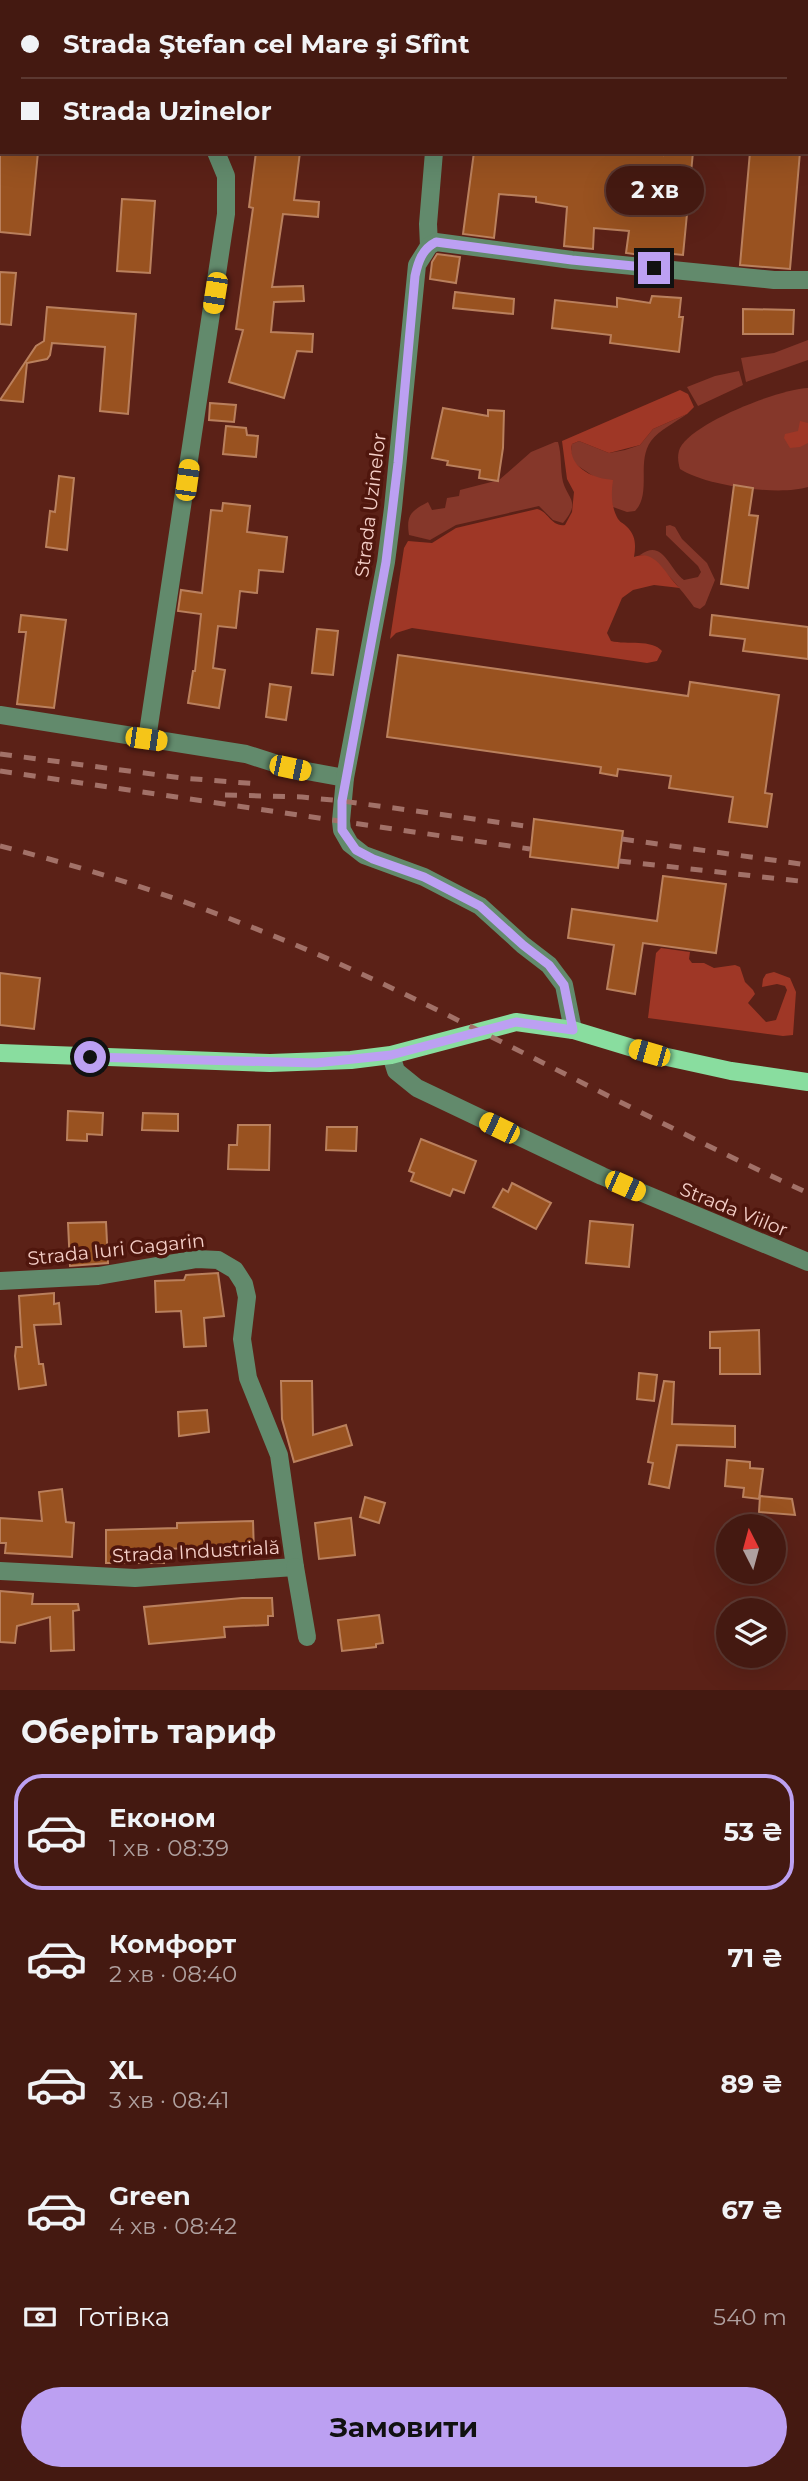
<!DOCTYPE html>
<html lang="uk">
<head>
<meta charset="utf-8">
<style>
	body { margin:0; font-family:Montserrat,sans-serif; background:#4e261f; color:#f1f3f6; height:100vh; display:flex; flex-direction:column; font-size:26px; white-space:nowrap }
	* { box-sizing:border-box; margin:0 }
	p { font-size:23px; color:#afa09f }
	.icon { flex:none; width:38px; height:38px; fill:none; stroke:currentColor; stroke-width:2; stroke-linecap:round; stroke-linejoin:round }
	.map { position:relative; height:1690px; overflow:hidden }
	.details { display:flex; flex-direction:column; background:#441911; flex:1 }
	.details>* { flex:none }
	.hud { position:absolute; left:0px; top:0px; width:808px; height:154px; box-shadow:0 7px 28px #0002,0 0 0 2px #5c3831; display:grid; align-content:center; height:154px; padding:0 21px; background:#441911 }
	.needle { width:46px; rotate:354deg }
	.tools { position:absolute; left:716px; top:1514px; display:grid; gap:14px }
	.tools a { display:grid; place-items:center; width:70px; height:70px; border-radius:50%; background:#441911; box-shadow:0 7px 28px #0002,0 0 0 2px #5c3831; font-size:35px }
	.end { position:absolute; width:32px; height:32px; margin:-16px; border:9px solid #bca0f2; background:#111; box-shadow:0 0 0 4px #111 }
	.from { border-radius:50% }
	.bubble { position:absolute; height:49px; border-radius:24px; background:#441911; box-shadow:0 7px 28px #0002,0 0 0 2px #5c3831; font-size:23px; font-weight:700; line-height:49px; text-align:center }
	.car { position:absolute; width:21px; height:42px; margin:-21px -10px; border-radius:9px; box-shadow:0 0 5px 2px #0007; background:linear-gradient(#f5c518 24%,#345 0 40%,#f5c518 0 76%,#345 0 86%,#f5c518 0) }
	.hud b { display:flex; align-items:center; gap:24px; height:66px; font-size:26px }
	.hud b+b { border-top:2px solid #5c3831 }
	.hud i { width:18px; height:18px; background:#f1f3f6 }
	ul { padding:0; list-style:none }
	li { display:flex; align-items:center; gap:21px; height:116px; margin:0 14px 10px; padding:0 7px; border:4px solid transparent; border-radius:28px }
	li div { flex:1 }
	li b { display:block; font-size:26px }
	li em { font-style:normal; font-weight:700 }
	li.current { border-color:#bca0f2 }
	li>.icon { width:63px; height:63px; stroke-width:1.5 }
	h2 { padding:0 21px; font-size:32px; line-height:84px }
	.pay { display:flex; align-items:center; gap:18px; height:77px; padding:0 21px; font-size:26px }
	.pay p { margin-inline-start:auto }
	.cta { display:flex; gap:14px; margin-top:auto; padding:14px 21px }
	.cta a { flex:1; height:80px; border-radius:42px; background:#bca0f2; color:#111; font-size:28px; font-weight:700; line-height:80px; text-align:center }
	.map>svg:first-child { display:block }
	.green { fill:#85372a }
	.forest { fill:#9f3726 }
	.building { fill:#995220; stroke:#ba805d; stroke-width:2 }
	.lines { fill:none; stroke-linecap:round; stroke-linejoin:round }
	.minor { stroke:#628a6c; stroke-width:18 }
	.major { stroke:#89dd9f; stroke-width:18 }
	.rail { stroke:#a27168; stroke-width:5; stroke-dasharray:12 12; stroke-linecap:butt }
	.route { stroke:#bca0f2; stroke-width:9 }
	.labels { text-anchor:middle; stroke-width:7; stroke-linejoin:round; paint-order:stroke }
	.street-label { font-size:19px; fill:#f5cfc8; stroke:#4f160d }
</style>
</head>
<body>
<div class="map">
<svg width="808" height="1690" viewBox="0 0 808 1690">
	<rect width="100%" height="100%" fill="#5b2117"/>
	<!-- green -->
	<g class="green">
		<path d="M808,340V360L746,382L741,358L774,353Z"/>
		<path d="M739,371L743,385L698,406L687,387L715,376Z"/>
		<path d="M808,388V487C779,496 706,486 680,469C678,462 677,455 680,448C693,422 780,389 808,388Z"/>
		<path d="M687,414C676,422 659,430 651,441C636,462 652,493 635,511L627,512L613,507C608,480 592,477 573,462L571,452L572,444L579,441L609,453L625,450L640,445L653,429Z"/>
		<path d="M555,442H558C562,455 560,469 563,482C568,499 581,502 563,523L553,520L539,506L456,525L430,540L409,535C406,515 411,511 428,502L432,510L445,508L447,498L459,496L460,490L499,480L531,452Z"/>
		<path d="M670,525L675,527L682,539L707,563L715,580L705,605L700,609L694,607C685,594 655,556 640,555C663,538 669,569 684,580L698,577L701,572L698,566L666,535V526Z"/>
	</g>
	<!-- forest -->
	<g class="forest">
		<path d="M680,390L688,394L694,407L687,414L653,429L640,445L609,453L579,441L572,444C567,467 593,479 613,480C611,493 611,507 618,519C622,524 622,522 626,526C636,535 636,545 634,557C657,548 665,576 680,588L654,585L633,590L622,598L607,633L611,641C627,645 652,639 662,651L657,661L647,663L412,628L396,633L390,639L404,548L408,541L432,543L456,528L537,509C548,511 551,527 565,525L572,512L574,492L567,479L562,441Z"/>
		<path d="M800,421L808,423V443L800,447L790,448L784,438L785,434L798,431Z"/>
		<path d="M661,948L690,952L689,959L692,963H704L714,968L735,965L740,967L745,982L753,990L755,994L748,1003L766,1022L776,1020L787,990L785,986L777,984L762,987L763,979L766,974L774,972L790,978L796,992L793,1035L783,1036L648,1018L656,953Z"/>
	</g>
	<!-- building -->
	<g class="building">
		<path d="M0,152H38L30,235L0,232Z"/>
		<path d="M256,152H300L294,200L319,202L318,217L283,214L272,287L303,286L304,301L274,302L271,332L313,334L312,352L297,351L284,398L229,382L243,330L236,329L253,208L249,207Z"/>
		<path d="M474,152H643L663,155V152H693L683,255L642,251L641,255L626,253L629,231L594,228L593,249L564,246L567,207L536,202V197L499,194L494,238L463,234Z"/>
		<path d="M750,152H800L790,269L740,265Z"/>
		<path d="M122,199L155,201L150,273L117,271Z"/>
		<path d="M437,254L460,257L456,283L430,279L432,262Z"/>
		<path d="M0,272L16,273L11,325L0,324Z"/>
		<path d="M455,292L514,299L513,314L453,308Z"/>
		<path d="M652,296L681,298L679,317H683L679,352L610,343L611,335L552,328L555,300L617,307V298L650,303Z"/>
		<path d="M47,307L136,314L128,414L100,411L105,347L52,343L50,355L47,359L27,363L23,402L0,400L36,346L44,341Z"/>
		<path d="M743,309L794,310L793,334H743Z"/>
		<path d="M210,403L236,405L234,422L209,420Z"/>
		<path d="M443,408L488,416V410L504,411L503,448L498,481L479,478L480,470L447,465L448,461L432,458Z"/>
		<path d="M226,426L246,428L247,435L258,436L256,457L223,454Z"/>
		<path d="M59,476L74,478L67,550L46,547L50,511L55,512Z"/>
		<path d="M734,485L753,488L749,515L758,516L748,588L721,584Z"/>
		<path d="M223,503L250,506L247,532L287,537L283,572L259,570L257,593L240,591L236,628L218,626L213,668L225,670L219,708L188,703L193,671H195L201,614L178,611L181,590L202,593L211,510L222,511Z"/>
		<path d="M21,615L66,620L54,708L17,704L26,632H19Z"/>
		<path d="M712,615L808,627V659L743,651L745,639L710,635Z"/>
		<path d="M317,629L338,631L333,675L312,673Z"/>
		<path d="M398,655L688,696L690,682L779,695L765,793L772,794L767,827L729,822L733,797L669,788L671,776L618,769L617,776L600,773L601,767L387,737Z"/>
		<path d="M270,684L291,687L286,720L266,717Z"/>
		<path d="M534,819L623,831L618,868L530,857Z"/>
		<path d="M663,876L726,884L716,953L643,943L635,994L607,989L614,945L568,938L572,909L657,921Z"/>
		<path d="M0,973L40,978L34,1029L0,1025Z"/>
		<path d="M68,1111L103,1113L102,1135L87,1134V1141L67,1140Z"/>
		<path d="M143,1113L178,1114V1131L142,1130Z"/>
		<path d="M238,1125H270L269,1170L228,1169L229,1145H237Z"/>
		<path d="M327,1127H357L356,1151L326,1150Z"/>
		<path d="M421,1139L476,1161L464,1193L453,1189L450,1196L411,1181L414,1173L409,1171Z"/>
		<path d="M512,1183L551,1203L536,1229L493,1207L503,1189L508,1192Z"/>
		<path d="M590,1221L633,1225L629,1267L586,1263Z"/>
		<path d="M106,1222L108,1263L70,1266L68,1223Z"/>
		<path d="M218,1273L224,1316L204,1318L206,1346L184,1347L181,1311L156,1312L155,1281L184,1280L186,1275Z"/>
		<path d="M54,1293V1304L59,1303L61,1324L34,1325L39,1364H43L46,1385L19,1389L15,1356L16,1347H22L19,1296Z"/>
		<path d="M759,1330L760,1374H720V1348H710V1332Z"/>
		<path d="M639,1373L657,1375L654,1401L637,1399Z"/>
		<path d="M281,1381H312L313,1435L346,1425L352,1445L294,1462L282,1419Z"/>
		<path d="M664,1381L674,1382L672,1424L735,1426V1447L677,1445L669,1488L649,1484L653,1463L648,1462Z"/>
		<path d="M207,1410L209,1432L179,1436L178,1412Z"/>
		<path d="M727,1460L750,1462V1468L763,1469L759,1499L743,1497L744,1488L725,1486Z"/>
		<path d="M62,1489L66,1522L74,1523L72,1557L5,1553L6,1543H0V1518L42,1521L39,1492Z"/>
		<path d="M760,1496L792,1499L795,1515L759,1512Z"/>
		<path d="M365,1497L385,1503L379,1523L360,1517Z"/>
		<path d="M351,1518L355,1555L319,1559L315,1523Z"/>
		<path d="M253,1521L254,1553L226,1554V1547L163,1549L164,1563H106V1530L177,1528V1523Z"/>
		<path d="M0,1591L33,1594L32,1604H78L79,1610L73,1611L74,1650L51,1651L50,1617L17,1626L15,1643L0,1642Z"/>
		<path d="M242,1598H272L273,1616H268V1625L224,1627L225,1637L149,1644L144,1607Z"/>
		<path d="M379,1615L383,1643L376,1644V1647L342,1651L338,1620Z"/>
	</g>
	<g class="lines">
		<!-- minor -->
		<g class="minor">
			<path d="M147,0V2"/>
			<path d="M429,246L428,224L434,152"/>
			<path d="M0,715L246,754L290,768L345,778"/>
			<path d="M147,739L226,214V176L216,152"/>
			<path d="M573,1030L564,985L549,965L523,945L480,906L424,877L364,855L350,844L342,830L341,821L345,778L386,562L393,508L417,265L429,246L436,242L572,260L774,280H808"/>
			<path d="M391,1055L396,1071L417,1088L602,1176L808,1262"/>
			<path d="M0,1281L98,1276L197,1259L218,1260L235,1270L244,1284L247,1297L242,1339L248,1378L279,1455L295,1567L135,1578L0,1571"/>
			<path d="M295,1567L307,1637"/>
		</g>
		<!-- major -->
		<path class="major" d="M0,1053L270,1063L351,1060L391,1055L516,1022L573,1030L649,1053L731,1071L808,1082"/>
		<!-- rail -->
		<g class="rail">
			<path d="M0,754L182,778L259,784"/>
			<path d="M0,771L530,849"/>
			<path d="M225,795L302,797L342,801L533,827"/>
			<path d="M622,839L808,865"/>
			<path d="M0,846C128,878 260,926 379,982C523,1050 663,1127 808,1193"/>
			<path d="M619,861L808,882"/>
		</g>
	</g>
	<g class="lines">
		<!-- route -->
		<path class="route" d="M90,1057L316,1063L391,1055L516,1022L573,1030L564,985L549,965L523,945L480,906L424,877L373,859L356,850L342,830V801L386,562L398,463L415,276C418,262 422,249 436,242L572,260L654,268"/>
	</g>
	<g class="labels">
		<!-- street labels -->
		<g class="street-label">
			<text transform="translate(370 505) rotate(-83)" y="7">Strada Uzinelor</text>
			<text transform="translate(734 1209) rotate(22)" y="7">Strada Viilor</text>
			<text transform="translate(116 1249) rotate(-6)" y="7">Strada Iuri Gagarin</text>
			<text transform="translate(196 1551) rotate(-3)" y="7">Strada Industrială</text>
		</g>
	</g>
</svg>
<div class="tools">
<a><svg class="needle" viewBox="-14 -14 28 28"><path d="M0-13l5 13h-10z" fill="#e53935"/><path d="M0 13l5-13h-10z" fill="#afa09f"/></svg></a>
<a><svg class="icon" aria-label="layers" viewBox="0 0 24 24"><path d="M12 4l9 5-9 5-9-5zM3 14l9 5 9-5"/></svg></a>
</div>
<i class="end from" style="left:90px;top:1057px"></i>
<i class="end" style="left:654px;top:268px"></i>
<div class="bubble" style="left:606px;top:166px;width:98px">2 хв</div>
<i class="car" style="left:215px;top:293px;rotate:189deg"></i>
<i class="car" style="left:187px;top:480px;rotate:8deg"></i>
<i class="car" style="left:146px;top:739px;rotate:98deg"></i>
<i class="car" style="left:290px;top:768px;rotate:102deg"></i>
<i class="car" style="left:649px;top:1053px;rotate:286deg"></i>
<i class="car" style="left:499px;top:1128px;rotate:296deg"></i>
<i class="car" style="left:625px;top:1186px;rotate:114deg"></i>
<div class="hud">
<b><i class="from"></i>Strada Ştefan cel Mare şi Sfînt</b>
<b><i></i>Strada Uzinelor</b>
</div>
</div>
<section class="details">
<h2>Оберіть тариф</h2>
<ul>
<li class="current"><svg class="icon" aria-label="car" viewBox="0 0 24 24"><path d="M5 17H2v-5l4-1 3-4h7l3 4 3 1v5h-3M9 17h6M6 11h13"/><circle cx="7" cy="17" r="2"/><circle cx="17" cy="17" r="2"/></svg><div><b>Економ</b><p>1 хв · 08:39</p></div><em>53 ₴</em></li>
<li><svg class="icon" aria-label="car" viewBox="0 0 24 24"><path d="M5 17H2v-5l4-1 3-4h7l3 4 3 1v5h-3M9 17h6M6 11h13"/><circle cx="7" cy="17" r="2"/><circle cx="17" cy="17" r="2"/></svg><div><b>Комфорт</b><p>2 хв · 08:40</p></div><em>71 ₴</em></li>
<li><svg class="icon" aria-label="car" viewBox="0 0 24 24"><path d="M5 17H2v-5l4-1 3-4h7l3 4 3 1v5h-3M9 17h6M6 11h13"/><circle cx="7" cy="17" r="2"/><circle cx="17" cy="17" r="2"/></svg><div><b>XL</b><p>3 хв · 08:41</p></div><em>89 ₴</em></li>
<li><svg class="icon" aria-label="car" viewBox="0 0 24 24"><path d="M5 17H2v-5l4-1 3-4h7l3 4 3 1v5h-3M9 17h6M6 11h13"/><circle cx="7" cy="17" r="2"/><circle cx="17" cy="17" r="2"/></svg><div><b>Green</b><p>4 хв · 08:42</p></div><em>67 ₴</em></li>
</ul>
<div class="pay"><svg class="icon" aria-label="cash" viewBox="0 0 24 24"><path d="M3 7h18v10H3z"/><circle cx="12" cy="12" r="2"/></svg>Готівка<p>540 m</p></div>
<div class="cta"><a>Замовити</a></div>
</section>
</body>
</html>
